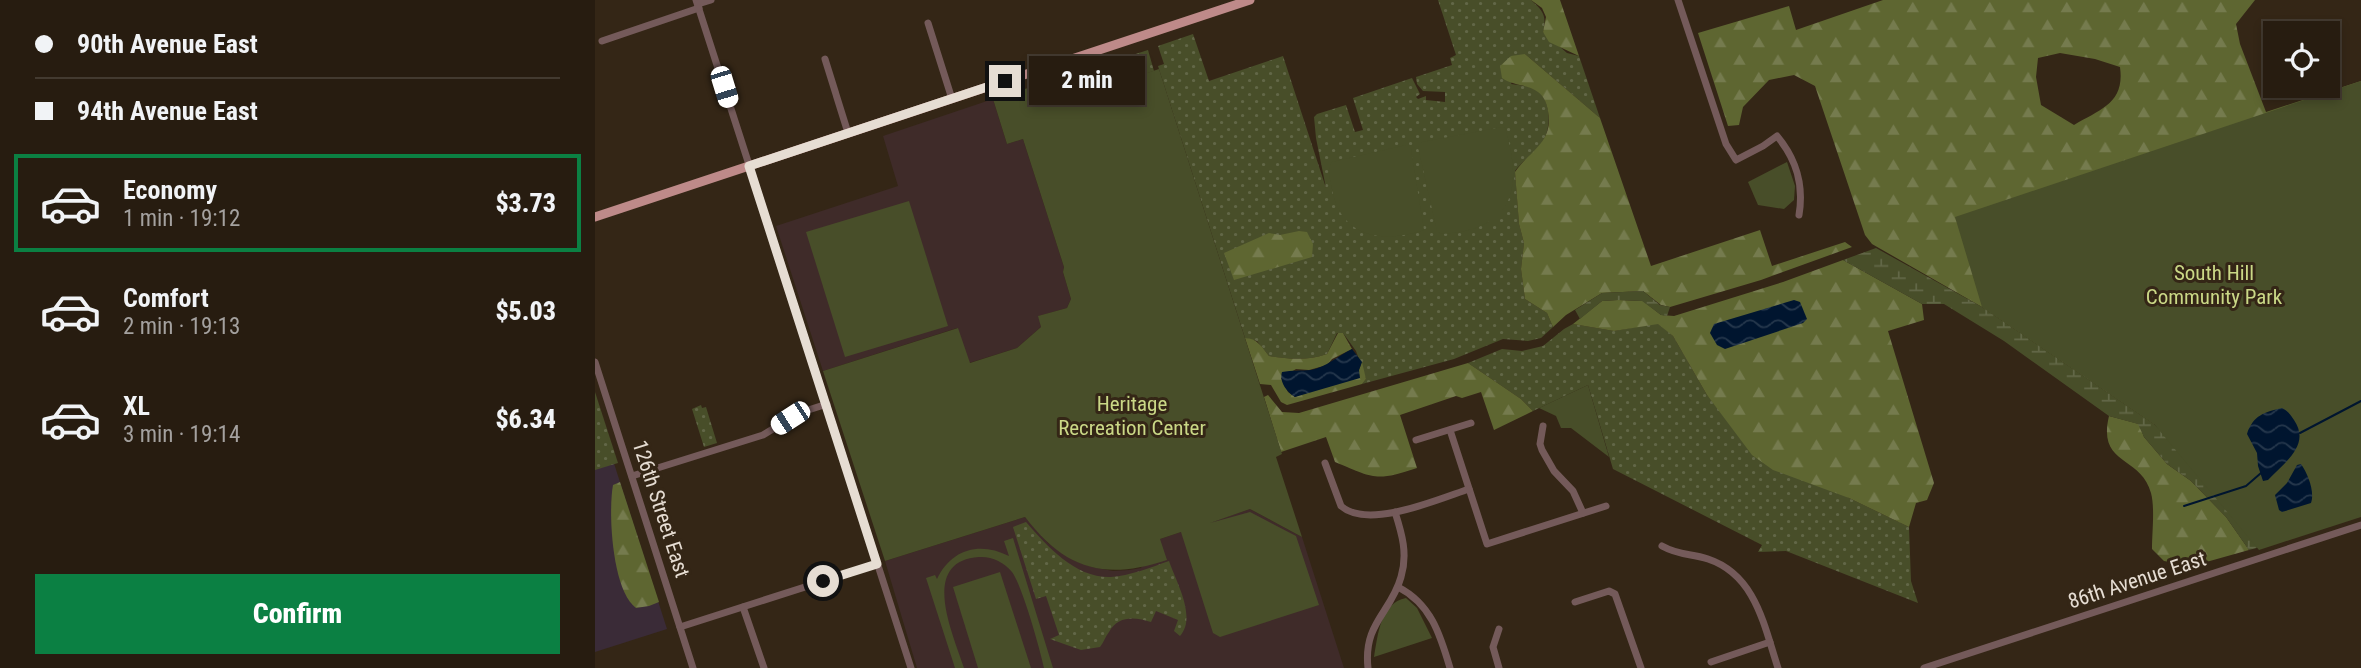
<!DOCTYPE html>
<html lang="en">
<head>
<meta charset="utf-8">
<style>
	body { margin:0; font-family:"Roboto Condensed",sans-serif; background:#33291e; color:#f1f3f6; height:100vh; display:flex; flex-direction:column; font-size:26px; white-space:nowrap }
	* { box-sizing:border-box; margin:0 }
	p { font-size:23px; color:#a4a19f }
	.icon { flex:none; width:38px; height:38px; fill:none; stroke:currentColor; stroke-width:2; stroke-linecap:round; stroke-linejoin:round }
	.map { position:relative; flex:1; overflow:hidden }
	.sheet { display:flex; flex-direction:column; background:#271c10; width:595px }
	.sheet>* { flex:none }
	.banner { display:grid; align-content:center; height:154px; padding:0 35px; background:#271c10 }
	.tools { position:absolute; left:1668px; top:21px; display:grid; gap:14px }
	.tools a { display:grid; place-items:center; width:77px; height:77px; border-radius:0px; background:#271c10; box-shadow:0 4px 10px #0003,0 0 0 2px #433a30; font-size:35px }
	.end { position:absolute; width:32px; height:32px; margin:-16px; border:9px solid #e6ddd3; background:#111; box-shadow:0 0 0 4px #111 }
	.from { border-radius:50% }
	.bubble { position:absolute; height:49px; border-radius:0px; background:#271c10; box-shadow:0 4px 10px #0003,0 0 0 2px #433a30; font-size:23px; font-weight:800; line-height:49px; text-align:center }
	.car { position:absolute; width:21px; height:42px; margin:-21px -10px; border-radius:9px; box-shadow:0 0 5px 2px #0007; background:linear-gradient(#fff 24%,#345 0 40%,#fff 0 76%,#345 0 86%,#fff 0) }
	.banner b { display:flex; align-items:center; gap:24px; height:66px; font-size:26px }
	.banner b+b { border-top:2px solid #433a30 }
	.banner i { width:18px; height:18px; background:#f1f3f6 }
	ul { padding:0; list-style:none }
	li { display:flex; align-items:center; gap:21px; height:98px; margin:0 14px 10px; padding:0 21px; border:4px solid transparent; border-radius:0px }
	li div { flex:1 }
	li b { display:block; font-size:26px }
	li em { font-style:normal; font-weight:800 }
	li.active { border-color:#0b8043 }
	li>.icon { width:63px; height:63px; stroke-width:1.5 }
	.primary-button { display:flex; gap:14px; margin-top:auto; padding:14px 35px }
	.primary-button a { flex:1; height:80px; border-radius:0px; background:#0b8043; color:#fff; font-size:28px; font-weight:800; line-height:80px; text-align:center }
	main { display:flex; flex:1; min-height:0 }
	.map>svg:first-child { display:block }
	.commercial { fill:#3a2b37 }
	.education { fill:#3f2b29 }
	.grass { fill:url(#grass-dots) }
	.forest { fill:url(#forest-firs); fill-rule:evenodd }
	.wetland { fill:url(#wetland-marsh) }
	.park { fill:#484e29 }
	.water { fill:url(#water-waves) }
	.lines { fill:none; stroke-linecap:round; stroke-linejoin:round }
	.stream { stroke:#00152f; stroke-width:2 }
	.minor { stroke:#745a5a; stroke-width:7 }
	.major { stroke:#be8a89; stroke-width:9 }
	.route { stroke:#e6ddd3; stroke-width:9 }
	.labels { text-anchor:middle; stroke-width:6; stroke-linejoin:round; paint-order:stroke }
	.park-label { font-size:21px; fill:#cad886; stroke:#342616 }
	.street-label { font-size:21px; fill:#e6ddd3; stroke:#342616 }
</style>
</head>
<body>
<main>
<section class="sheet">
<div class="banner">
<b><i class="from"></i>90th Avenue East</b>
<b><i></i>94th Avenue East</b>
</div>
<ul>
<li class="active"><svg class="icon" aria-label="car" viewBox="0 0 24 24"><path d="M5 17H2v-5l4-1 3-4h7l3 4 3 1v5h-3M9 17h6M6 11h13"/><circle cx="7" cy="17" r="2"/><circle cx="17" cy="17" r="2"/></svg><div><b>Economy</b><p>1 min · 19:12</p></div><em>$3.73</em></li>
<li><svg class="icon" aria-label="car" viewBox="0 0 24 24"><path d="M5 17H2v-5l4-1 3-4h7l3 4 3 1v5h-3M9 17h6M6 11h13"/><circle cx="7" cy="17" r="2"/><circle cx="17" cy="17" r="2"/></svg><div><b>Comfort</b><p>2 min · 19:13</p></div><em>$5.03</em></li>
<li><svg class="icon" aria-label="car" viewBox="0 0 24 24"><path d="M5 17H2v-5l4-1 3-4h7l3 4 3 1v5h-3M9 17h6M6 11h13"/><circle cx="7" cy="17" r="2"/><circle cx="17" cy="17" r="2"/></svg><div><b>XL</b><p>3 min · 19:14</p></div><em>$6.34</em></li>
</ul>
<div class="primary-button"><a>Confirm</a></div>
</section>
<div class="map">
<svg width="1766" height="668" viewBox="0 0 1766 668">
	<defs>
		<pattern id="grass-dots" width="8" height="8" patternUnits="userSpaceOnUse" patternTransform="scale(1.75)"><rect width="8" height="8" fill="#484e29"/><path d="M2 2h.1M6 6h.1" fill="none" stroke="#626747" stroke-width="1.8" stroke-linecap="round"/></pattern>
		<pattern id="forest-firs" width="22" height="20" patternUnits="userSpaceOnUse" patternTransform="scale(1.75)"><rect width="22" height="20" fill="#5e6631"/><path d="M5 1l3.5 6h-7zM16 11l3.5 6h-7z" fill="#757b4e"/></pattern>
		<pattern id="wetland-marsh" width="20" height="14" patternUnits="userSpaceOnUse" patternTransform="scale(1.75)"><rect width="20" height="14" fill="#484e29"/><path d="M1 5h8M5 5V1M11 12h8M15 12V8" fill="none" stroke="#626747"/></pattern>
		<pattern id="water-waves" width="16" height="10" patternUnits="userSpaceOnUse" patternTransform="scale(1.75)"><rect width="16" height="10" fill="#00152f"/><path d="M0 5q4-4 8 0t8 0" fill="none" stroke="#25374c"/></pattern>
	</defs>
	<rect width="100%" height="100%" fill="#342616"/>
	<!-- commercial -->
	<path class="commercial" d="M0,404L72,629L0,652Z"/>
	<!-- education -->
	<g class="education">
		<path d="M398,99L412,144L428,139L469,267L468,272L476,299L472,308L444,316L446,327L422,348L374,363L362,328L228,371L181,226L303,186L288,136Z"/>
		<path d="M655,509L707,537L749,668H322L290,561L430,517L453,543L478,560L497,567L518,571L534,570L546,568L565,539Z"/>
	</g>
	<!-- grass -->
	<g class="grass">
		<path d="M843,0H936C948,11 952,15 948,32L972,53L984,56L1005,118L930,54L916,84C924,85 936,86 943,91C957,103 956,129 947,143C939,154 927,161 920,171L924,224L929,243L926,269L930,299L952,313L958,327L946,338L933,341L908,339L859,359L767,384L771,379L761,351L748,333H742L732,354C712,361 695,359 674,356L662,341L650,338L563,66L569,64L563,46L598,34L614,81L688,56L731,188L721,138L719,117L722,114L751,105L760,132L768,130L758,98L817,78L825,94L821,97L823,99L831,96V100L850,102V92L828,91L822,84L821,77L857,65L855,58L861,55Z"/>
		<path d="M553,50L559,71L504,89L497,68Z"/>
		<path d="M1063,323L1078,336L1112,395L1132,419L1254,498L1314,527L1316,581L1323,603L1191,551L1163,552L1167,545L1018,469L993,385L938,411L926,399L873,363L907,349L927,351L948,346L969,329L978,324L1019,331Z"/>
		<path d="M0,392L23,463L0,470Z"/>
		<path d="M106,405L107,408L111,407L122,443L109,447L97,409Z"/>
		<path d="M431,522C453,547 480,578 516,577C534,576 557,567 574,561C581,582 602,617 585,636L579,631L583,620L561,611L556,622C541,617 523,615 514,632C510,637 509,642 505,647L486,650L455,639L464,635L451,596L441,599L418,527Z"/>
	</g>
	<!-- forest -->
	<g class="forest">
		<path d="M936,0H965L984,56L954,42L948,32L951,17L947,8Z"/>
		<path d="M1288,0H1660L1641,24L1645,44L1671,112L1766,81V276L1559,424L1387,307L1277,244L1270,235L1220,86L1199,75L1174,80L1148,107L1144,125L1133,126L1103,33L1194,6L1201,30ZM1465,53L1500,59L1525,67C1530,103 1506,109 1479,125L1446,105L1441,77L1443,58Z"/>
		<path d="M930,54L1005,118L1056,266L1165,230L1177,266L1250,242L1257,247L1166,280L1075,307L1066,305L1048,291L1007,293L971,315L958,327L952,313L930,299L926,269L929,243L924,224L920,172C934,151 959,143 953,111C952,104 949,96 943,92C933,84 918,86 907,78L905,66L916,56Z"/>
		<path d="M704,231L712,232L718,244L717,257L639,280L629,253L674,233L685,235Z"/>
		<path d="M1248,260L1327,304L1329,320L1293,331L1339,483L1332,500L1321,503L1314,527L1254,498L1178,470L1157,455L1112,395L1078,336L1063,324L1019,331L978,324L1007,301L1023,300L1048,301L1066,315L1079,316L1188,282Z"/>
		<path d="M743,333H748L757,349L737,359L732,365L714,370L701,369L686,378L693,392L700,397L764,370L767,362L771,379L767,384L692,405L686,402L676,385L665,384L650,338C662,338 667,347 674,356C695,359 712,361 732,354Z"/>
		<path d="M873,363L926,399L938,411L899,430L886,392L867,398L861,396L805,415L822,468C780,482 779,478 740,462L731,437L686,452L669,397L673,395L687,412L704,413Z"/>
		<path d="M1514,416L1544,424L1549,437L1572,464L1596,481L1631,517L1654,550L1597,566L1569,561L1557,549C1557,533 1560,508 1556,493C1546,455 1502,466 1514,416Z"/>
		<path d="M25,482L64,602L54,606L41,608C17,591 13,512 18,485Z"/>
	</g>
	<!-- wetland -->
	<g class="wetland">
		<path d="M1281,248L1387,307L1559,424L1676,544L1654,550L1631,517L1596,481L1572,464L1549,437L1543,424L1514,416L1409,341L1349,304H1327L1248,260Z"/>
		<path d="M1048,291L1065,305L1075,307L1072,316L1066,315L1047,301L1023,300L1007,301L985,319L980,310L1007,293Z"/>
	</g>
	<!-- park -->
	<g class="park">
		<path d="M497,68L504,89L564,69L687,454L681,457L707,537L655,509L615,523L655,512L701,536L724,605L625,637L618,633L586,532L565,539L572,560C509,581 470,569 430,517L290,561L228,371L363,328L375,363L422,348L446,327L443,316L472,308L476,299L468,272L469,267L428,139L412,144L398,99Z"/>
		<path d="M1766,81V517L1664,550L1559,424L1387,307L1360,217Z"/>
		<path d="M907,127L910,128C929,191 917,230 846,234L842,231L823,147L827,142Z"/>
		<path d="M811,145L816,149L829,230C789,243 746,239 737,189C735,180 732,170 737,162Z"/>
		<path d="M1192,162L1200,186L1199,200L1189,209L1163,205L1153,182Z"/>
		<path d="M314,201L353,326L250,357L211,232Z"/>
		<path d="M993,385L1014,457L976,428H966L961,416L944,408Z"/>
		<path d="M418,538L458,668H449C445,649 427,585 417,572C409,562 396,556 384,557C323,561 359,636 369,668H360L331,578L340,575L342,579C356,549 385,541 414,556L409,541Z"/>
		<path d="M405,572L436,668H383L358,587Z"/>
		<path d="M811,598L822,608L837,638L779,657C783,635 785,603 811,598Z"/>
	</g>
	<!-- water -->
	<g class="water">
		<path d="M1199,300L1205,302L1212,319L1208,323L1130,349L1122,345L1115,333L1119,324Z"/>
		<path d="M757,349L767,362L764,370L765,378L700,397C692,392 684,382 687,372C697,370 706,371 716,370C731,367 743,356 757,349Z"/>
		<path d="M1687,408C1693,411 1695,414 1699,420C1716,445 1690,462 1673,480L1668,481L1663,466L1662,453L1652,434C1658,415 1670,412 1687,408Z"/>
		<path d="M1706,464C1713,474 1720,492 1716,503L1687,512L1684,510L1680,495L1692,483L1702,465Z"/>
	</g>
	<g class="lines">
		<!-- stream -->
		<g class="stream">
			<path d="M1705,433L1766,401"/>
			<path d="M1589,506L1651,486L1666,473"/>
		</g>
		<!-- minor -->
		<g class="minor">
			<path d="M101,0L316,668"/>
			<path d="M1083,0L1131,144L1141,160L1168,146L1182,136C1202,160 1209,185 1204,215"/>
			<path d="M103,4L116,0"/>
			<path d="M333,23L357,99"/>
			<path d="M7,41L104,8"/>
			<path d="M230,59L253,133"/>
			<path d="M0,362L98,668"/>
			<path d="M948,426L945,444L947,450L959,471L978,491L988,513"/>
			<path d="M855,430L892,544L1011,506"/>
			<path d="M821,440L876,423"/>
			<path d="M730,463L746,506C773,530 844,499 874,489"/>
			<path d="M37,476L168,435L204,413L232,404"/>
			<path d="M1067,546C1085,556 1095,553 1113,559C1161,575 1169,626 1183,668"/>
			<path d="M803,587C836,604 845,634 855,668"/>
			<path d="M980,602L1014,591L1020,594L1046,668"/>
			<path d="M148,607L169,668"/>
			<path d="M85,627L282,564"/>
			<path d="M904,629L898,647L904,668"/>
			<path d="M1116,662L1175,642"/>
			<path d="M773,668C768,623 796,613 806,577C813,554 807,534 800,512"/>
			<path d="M1329,668L1766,525"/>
		</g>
		<!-- major -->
		<path class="major" d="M0,217L655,0"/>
	</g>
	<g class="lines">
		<!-- route -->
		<path class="route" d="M228,581L282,564L154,166L410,81"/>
	</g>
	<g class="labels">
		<!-- park labels -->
		<g class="park-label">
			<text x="1619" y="280">South Hill<tspan x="1619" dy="24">Community Park</tspan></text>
			<text x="537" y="411">Heritage<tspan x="537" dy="24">Recreation Center</tspan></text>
		</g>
		<!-- street labels -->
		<g class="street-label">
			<text transform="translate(66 509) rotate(72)" y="7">126th Street East</text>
			<text transform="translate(1542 580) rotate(-18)" y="7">86th Avenue East</text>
		</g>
	</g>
</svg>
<div class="tools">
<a><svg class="icon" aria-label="locate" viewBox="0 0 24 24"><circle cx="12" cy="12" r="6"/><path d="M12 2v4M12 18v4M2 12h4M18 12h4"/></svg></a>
</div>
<i class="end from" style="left:228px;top:581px"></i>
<i class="end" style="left:410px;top:81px"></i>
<div class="bubble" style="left:434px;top:56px;width:116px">2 min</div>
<i class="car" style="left:129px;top:87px;rotate:163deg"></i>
<i class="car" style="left:195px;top:418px;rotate:237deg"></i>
</div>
</main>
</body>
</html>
